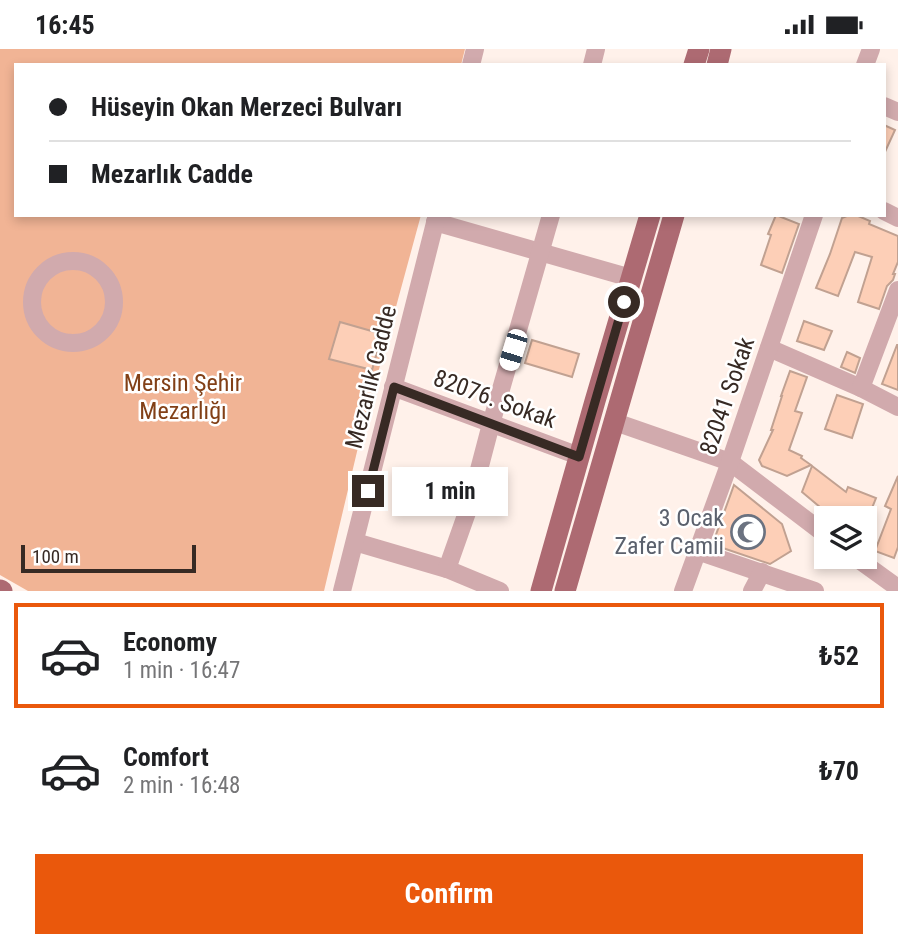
<!DOCTYPE html>
<html lang="en">
<head>
<meta charset="utf-8">
<style>
	body { margin:0; font-family:"Roboto Condensed",sans-serif; background:#f2f2f2; color:#202124; height:100vh; display:flex; flex-direction:column; font-size:26px; white-space:nowrap }
	* { box-sizing:border-box; margin:0 }
	p { font-size:23px; color:#757577 }
	.icon { flex:none; width:38px; height:38px; fill:none; stroke:currentColor; stroke-width:2; stroke-linecap:round; stroke-linejoin:round }
	.map { position:relative; height:542px; overflow:hidden }
	.side { display:flex; flex-direction:column; background:#fff; flex:1 }
	.side>* { flex:none }
	.banner { position:absolute; left:14px; top:14px; width:872px; height:154px; border-radius:0px; box-shadow:0 4px 10px #0003; display:grid; align-content:center; height:154px; padding:0 35px; background:#fff }
	.controls { position:absolute; left:814px; top:457px; display:grid; gap:14px }
	.controls a { display:grid; place-items:center; width:63px; height:63px; border-radius:0px; background:#fff; box-shadow:0 4px 10px #0003; font-size:35px }
	.scale { position:absolute; left:21px; bottom:18px; width:175px; box-sizing:border-box; padding-left:7px; border:4px solid #372a24; border-top:0; font-size:19px; line-height:24px; white-space:nowrap; color:#372a24; -webkit-text-stroke:5px #fff; paint-order:stroke }
	.end { position:absolute; width:32px; height:32px; margin:-16px; border:9px solid #372a24; background:#fff; box-shadow:0 0 0 4px #fff }
	.from { border-radius:50% }
	.bubble { position:absolute; height:49px; border-radius:0px; background:#fff; box-shadow:0 4px 10px #0003; font-size:23px; font-weight:700; line-height:49px; text-align:center }
	.car { position:absolute; width:21px; height:42px; margin:-21px -10px; border-radius:9px; box-shadow:0 0 5px 2px #0007; background:linear-gradient(#fff 24%,#345 0 40%,#fff 0 76%,#345 0 86%,#fff 0) }
	.banner b { display:flex; align-items:center; gap:24px; height:66px; font-size:26px }
	.banner b+b { border-top:2px solid #e0e0e0 }
	.banner i { width:18px; height:18px; background:#202124 }
	ul { padding:12px 0 0; list-style:none }
	li { display:flex; align-items:center; gap:21px; height:105px; margin:0 14px 10px; padding:0 21px; border:4px solid transparent; border-radius:0px }
	li div { flex:1 }
	li b { display:block; font-size:26px }
	li em { font-style:normal; font-weight:700 }
	li.current { border-color:#ea580c }
	li>.icon { width:63px; height:63px; stroke-width:1.5 }
	.button { display:flex; gap:14px; margin-top:auto; padding:14px 35px }
	.button a { flex:1; height:80px; border-radius:0px; background:#ea580c; color:#fff; font-size:28px; font-weight:700; line-height:80px; text-align:center }
	.status { display:flex; justify-content:space-between; align-items:center; height:49px; padding:0 35px; background:#fff; direction:ltr }
	.status svg { height:19px; fill:currentColor }
	.map>svg:first-child { display:block }
	.green { fill:#f1b495 }
	.building { fill:#fdcfb7; stroke:#c1a191; stroke-width:2 }
	.lines { fill:none; stroke-linecap:round; stroke-linejoin:round }
	.minor { stroke:#d1aaad; stroke-width:18 }
	.major { stroke:#ad6a72; stroke-width:21 }
	.route { stroke:#372a24; stroke-width:9 }
	.labels { text-anchor:middle; stroke-width:5; stroke-linejoin:round; paint-order:stroke }
	.street-label { font-size:24px; fill:#372a24; stroke:#fff }
	.park-label { font-size:24px; fill:#824017; stroke:#fff }
	.worship-label { font-size:24px; fill:#5b616d; stroke:#fff; text-anchor:end }
</style>
</head>
<body>
<div class="status"><b>16:45</b><svg viewBox="0 0 49 12"><path d="M0 12V9h3v3zM5 12V6h3v6zM10 12V3h3v9zM15 12V0h3v12zM26 1h20v11H26zM47 4h2v5h-2z"/></svg></div>
<div class="map">
<svg width="898" height="542" viewBox="0 0 898 542">
	<rect width="100%" height="100%" fill="#fff1ea"/>
	<!-- green -->
	<path class="green" d="M0,0H465L461,16H16V166H421L360,390L324,542H28L0,526Z"/>
	<!-- building -->
	<g class="building">
		<path d="M884,76L895,81L884,105Z"/>
		<path d="M776,166L799,175L782,224L761,216L771,186L768,185Z"/>
		<path d="M849,166H856L870,172L869,175L898,187V213L893,225H895L893,231L887,237L879,260L858,253L872,208L855,203L838,247L816,239L830,205L842,169Z"/>
		<path d="M804,272L832,282L824,301L797,292Z"/>
		<path d="M340,273L382,285L372,321L329,310Z"/>
		<path d="M532,291L579,305L572,328L525,314Z"/>
		<path d="M897,296H898V341L882,335Z"/>
		<path d="M847,303L860,309L855,324L841,318Z"/>
		<path d="M790,322L807,328L795,362L802,364L789,401L802,407L801,409L811,416L787,427L762,417L759,411L773,381H771L782,347H781Z"/>
		<path d="M837,346L863,355L852,389L825,380Z"/>
		<path d="M812,417L846,443L848,438L876,449L868,469H833L802,443Z"/>
		<path d="M898,427V498L894,509L875,502L891,460L885,457Z"/>
		<path d="M734,436L782,475L791,502L770,515L717,497L713,494Z"/>
	</g>
	<g class="lines">
		<!-- minor -->
		<g class="minor">
			<path d="M471,16L475,0"/>
			<path d="M592,16L596,0"/>
			<path d="M865,16L871,0"/>
			<path d="M884,57L898,63"/>
			<path d="M884,162L898,169"/>
			<path d="M435,173L631,229"/>
			<circle cx="73" cy="253" r="41"/>
			<path d="M769,299L861,339L898,358"/>
			<path d="M393,338L579,407"/>
			<path d="M861,339L898,241"/>
			<path d="M615,373L730,413L826,486"/>
			<path d="M355,493L447,520L500,542"/>
			<path d="M697,502L815,542"/>
			<path d="M855,508L898,539"/>
			<path d="M447,520L470,455L491,375L551,166"/>
			<path d="M342,542L437,166"/>
			<path d="M683,542L730,413L814,166"/>
			<path d="M752,542L762,523"/>
		</g>
		<!-- major -->
		<g class="major">
			<path d="M694,16L699,0"/>
			<path d="M717,16L721,0"/>
			<path d="M0,541L2,542"/>
			<path d="M541,542L595,352L650,166"/>
			<path d="M565,542L674,166"/>
		</g>
	</g>
	<g class="lines">
		<!-- route -->
		<path class="route" d="M368,442L394,338L579,408L624,253"/>
	</g>
	<!-- icons -->
	<defs>
		<g id="mosque-ring" transform="scale(1.75)"><circle r="9.5" fill="#fff" stroke="#6b7280" stroke-width="1.5"/><path d="M3.5-4.9A6 6 0 1 0 3.5 4.9A5 5 0 1 1 3.5-4.9Z" fill="#6b7280"/></g>
	</defs>
	<g fill-rule="evenodd">
		<use href="#mosque-ring" x="748" y="483"/>
	</g>
	<g class="labels">
		<!-- street labels -->
		<g class="street-label">
			<text transform="translate(371 328) rotate(-76)" y="8">Mezarlık Cadde</text>
			<text transform="translate(727 347) rotate(-71)" y="8">82041 Sokak</text>
			<text transform="translate(495 350) rotate(20)" y="8">82076. Sokak</text>
		</g>
		<!-- park labels -->
		<g class="park-label">
			<text x="183" y="342">Mersin Şehir<tspan x="183" dy="28">Mezarlığı</tspan></text>
		</g>
		<!-- worship labels -->
		<g class="worship-label">
			<text x="724" y="477">3 Ocak<tspan x="724" dy="28">Zafer Camii</tspan></text>
		</g>
	</g>
</svg>
<div class="controls">
<a><svg class="icon" aria-label="layers" viewBox="0 0 24 24"><path d="M12 4l9 5-9 5-9-5zM3 14l9 5 9-5"/></svg></a>
</div>
<div class="scale">100 m</div>
<i class="end from" style="left:624px;top:253px"></i>
<i class="end" style="left:368px;top:442px"></i>
<div class="bubble" style="left:392px;top:418px;width:116px">1 min</div>
<i class="car" style="left:513px;top:301px;rotate:197deg"></i>
<div class="banner">
<b><i class="from"></i>Hüseyin Okan Merzeci Bulvarı</b>
<b><i></i>Mezarlık Cadde</b>
</div>
</div>
<section class="side">
<ul>
<li class="current"><svg class="icon" aria-label="car" viewBox="0 0 24 24"><path d="M5 17H2v-5l4-1 3-4h7l3 4 3 1v5h-3M9 17h6M6 11h13"/><circle cx="7" cy="17" r="2"/><circle cx="17" cy="17" r="2"/></svg><div><b>Economy</b><p>1 min · 16:47</p></div><em>₺52</em></li>
<li><svg class="icon" aria-label="car" viewBox="0 0 24 24"><path d="M5 17H2v-5l4-1 3-4h7l3 4 3 1v5h-3M9 17h6M6 11h13"/><circle cx="7" cy="17" r="2"/><circle cx="17" cy="17" r="2"/></svg><div><b>Comfort</b><p>2 min · 16:48</p></div><em>₺70</em></li>
</ul>
<div class="button"><a>Confirm</a></div>
</section>
</body>
</html>
